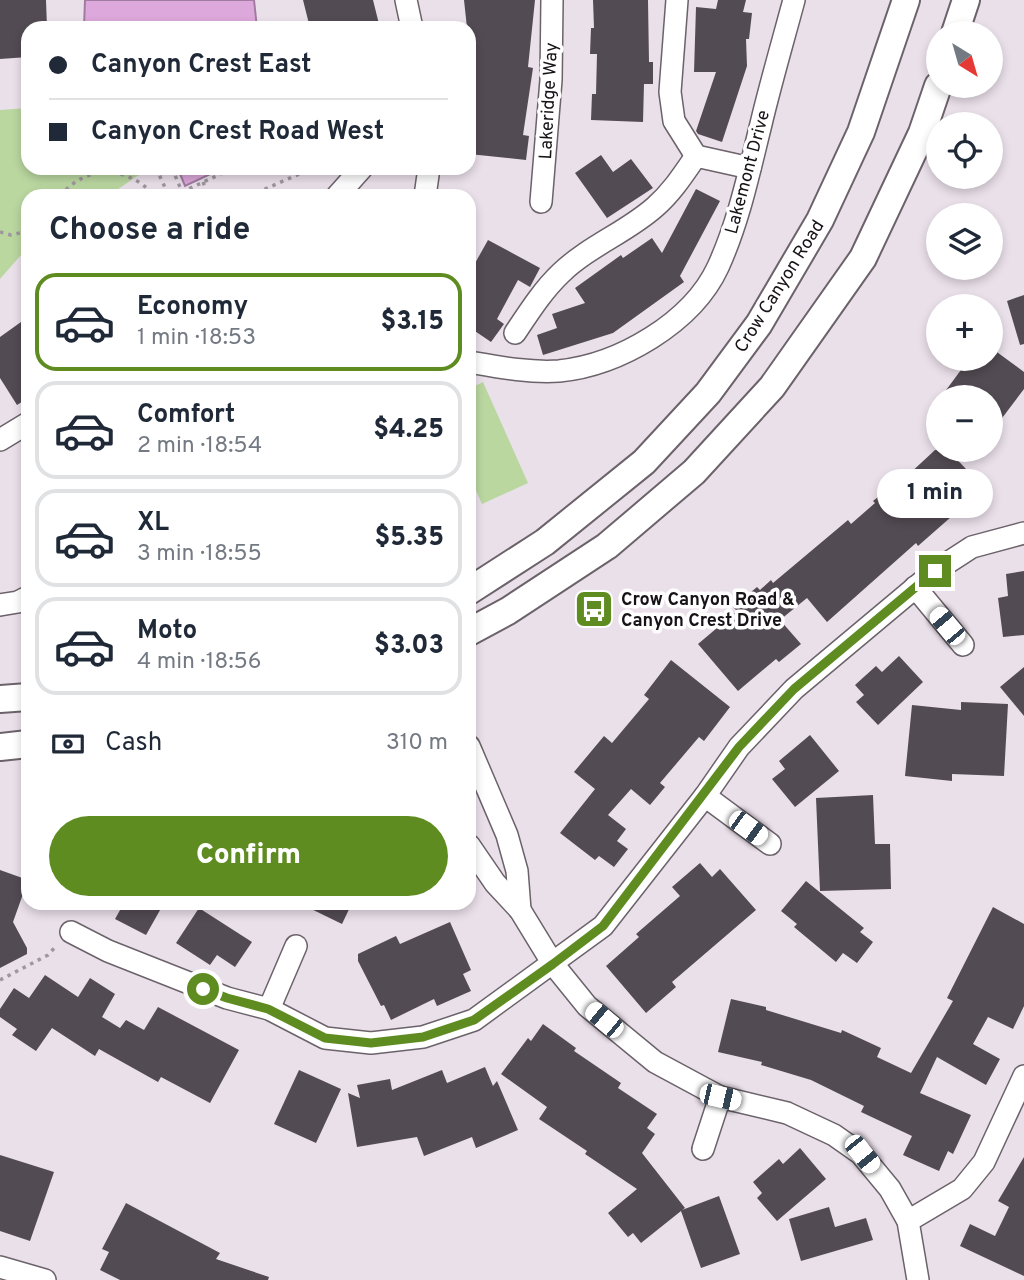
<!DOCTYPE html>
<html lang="en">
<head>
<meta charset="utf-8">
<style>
	body { margin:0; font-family:Overpass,sans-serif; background:#f2f2f3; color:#1f2937; height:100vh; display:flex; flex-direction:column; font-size:26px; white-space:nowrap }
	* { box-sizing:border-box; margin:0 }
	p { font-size:23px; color:#747a83 }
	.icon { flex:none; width:38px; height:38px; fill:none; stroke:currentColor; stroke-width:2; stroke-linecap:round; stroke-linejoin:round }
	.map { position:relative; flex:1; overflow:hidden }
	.panel { position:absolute; left:21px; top:189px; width:455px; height:721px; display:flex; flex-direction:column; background:#fff; border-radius:21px; box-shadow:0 4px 10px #0003 }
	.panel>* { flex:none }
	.guide { position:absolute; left:21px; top:21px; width:455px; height:154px; border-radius:21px; box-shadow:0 4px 10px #0003; display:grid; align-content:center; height:154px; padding:0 28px; background:#fff }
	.needle { width:46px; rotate:143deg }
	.fabs { position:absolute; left:926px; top:21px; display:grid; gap:14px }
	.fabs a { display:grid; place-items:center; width:77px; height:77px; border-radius:50%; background:#fff; box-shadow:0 4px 10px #0003; font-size:35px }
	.end { position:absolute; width:32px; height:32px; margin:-16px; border:9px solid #5e8c20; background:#fff; box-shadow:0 0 0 4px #fff }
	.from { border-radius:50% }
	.bubble { position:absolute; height:49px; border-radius:24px; background:#fff; box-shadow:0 4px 10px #0003; font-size:23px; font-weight:800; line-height:49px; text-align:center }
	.car { position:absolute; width:21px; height:42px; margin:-21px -10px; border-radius:9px; box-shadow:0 0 5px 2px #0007; background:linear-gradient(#fff 24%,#345 0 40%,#fff 0 76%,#345 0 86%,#fff 0) }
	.guide b { display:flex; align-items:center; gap:24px; height:66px; font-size:26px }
	.guide b+b { border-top:2px solid #e0e1e3 }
	.guide i { width:18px; height:18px; background:#1f2937 }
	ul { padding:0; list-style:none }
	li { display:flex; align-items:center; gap:21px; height:98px; margin:0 14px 10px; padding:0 14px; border:4px solid #e0e1e3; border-radius:21px }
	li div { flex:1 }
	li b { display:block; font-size:26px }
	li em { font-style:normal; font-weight:800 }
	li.on { border-color:#5e8c20 }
	li>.icon { width:63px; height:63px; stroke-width:1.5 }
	h2 { padding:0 28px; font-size:32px; line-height:84px }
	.pay { display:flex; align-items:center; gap:18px; height:77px; padding:0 28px; font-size:26px }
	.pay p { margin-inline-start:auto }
	.primary-button { display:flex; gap:14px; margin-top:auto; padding:14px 28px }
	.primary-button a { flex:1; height:80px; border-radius:42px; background:#5e8c20; color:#fff; font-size:28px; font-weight:800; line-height:80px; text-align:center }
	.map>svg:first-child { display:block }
	.green { fill:#bad7a0 }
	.water { fill:#dda8db; stroke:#a17ba0; stroke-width:2 }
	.building { fill:#534b53 }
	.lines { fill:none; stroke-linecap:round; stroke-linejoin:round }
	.minor-casing { stroke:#6b626a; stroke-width:24 }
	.major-casing { stroke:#6b626a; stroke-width:30 }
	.path { stroke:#9f979f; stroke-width:3.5; stroke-dasharray:3.5 5; stroke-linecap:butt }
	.minor { stroke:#fff; stroke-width:21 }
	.major { stroke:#fff; stroke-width:26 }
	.route { stroke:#5e8c20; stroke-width:9 }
	.labels { text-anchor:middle; stroke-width:7; stroke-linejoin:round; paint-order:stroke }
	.street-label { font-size:18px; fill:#161216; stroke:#fff }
	.poi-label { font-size:18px; font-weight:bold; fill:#161216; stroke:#fff; text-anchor:start }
</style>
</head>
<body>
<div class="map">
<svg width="1024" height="1280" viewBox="0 0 1024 1280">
	<rect width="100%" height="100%" fill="#eae0ea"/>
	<!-- green -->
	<g class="green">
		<path d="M28,108V168H149L108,196H28V247L0,279V110Z"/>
		<path d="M483,382L528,483L482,504L469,475V389Z"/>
	</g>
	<!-- water -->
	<g class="water">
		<path d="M85,0H254L257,28H84Z"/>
		<path d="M218,168L219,170L185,186L178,169Z"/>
	</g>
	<!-- building -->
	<g class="building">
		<path d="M0,0H46L47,28H28V57L0,59Z"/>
		<path d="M303,0H373L380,28H310Z"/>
		<path d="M464,0H535L528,67L533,68L523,135L529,136L526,160L469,154V28H467Z"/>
		<path d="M593,0H648L649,62H653V84H644L643,122L591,120L592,94H596L597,54H590L591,28H594Z"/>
		<path d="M718,0H746L743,12L752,13L749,39H746L747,66L722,142L698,134L696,131L716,72H694L696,7L716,9Z"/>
		<path d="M601,155L613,172L631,159L653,188L607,218L575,173Z"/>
		<path d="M696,189L720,201L680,276L684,282L613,333L543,355L537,335L557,328L552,314L585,303L575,288L621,255L623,258L652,238L662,253Z"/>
		<path d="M488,240L540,268L530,287L518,280L497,319L504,324L491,342L469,327V274Z"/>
		<path d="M1024,295V344L1020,345L1007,301Z"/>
		<path d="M28,317V398L17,405L0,378V337Z"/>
		<path d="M990,347L1024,372V389L990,434V397H941L969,359H990Z"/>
		<path d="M935,450H948L984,488L918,546L916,543L827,622L807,598L780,620L801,644L779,662L776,659L738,691L698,644L737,611L733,607L757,587L760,590L771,580L773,583L848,520L851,524L875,503L873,501L906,475L907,476Z"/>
		<path d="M1024,571V635L1003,637L998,598L1008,596L1006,574Z"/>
		<path d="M899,656L923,682L878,725L856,702L864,695L855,685L876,666L882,672Z"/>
		<path d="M671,660L730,707L704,741L699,737L660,783L665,787L650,805L631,789L608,815L626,829L617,841L628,849L614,867L599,856L595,860L560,833L595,789L574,772L604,736L612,743L649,699L644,695Z"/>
		<path d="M1024,667V716L1000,687Z"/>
		<path d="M961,702L1008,704L1004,776L952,774V781L905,776L912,705L961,710Z"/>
		<path d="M810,735L839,771L795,807L772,779L785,769L779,761Z"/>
		<path d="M873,795L875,844H890L891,889L820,891L816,798Z"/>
		<path d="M700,863L712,877L720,869L756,910L672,982L676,987L646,1013L606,966L639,937L636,934L680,896L672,887Z"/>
		<path d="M0,870L28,880L13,922L27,948V954L0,968Z"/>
		<path d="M806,881L864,928L860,932L873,942L857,963L843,953L836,962L794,927L797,924L781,911Z"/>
		<path d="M124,903H164L146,935L115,919Z"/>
		<path d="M299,903H352L342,924Z"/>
		<path d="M993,907L1024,924V1006L1013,1029L988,1017L973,1044L1000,1059L986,1085L937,1057L920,1093L971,1115L953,1154L948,1151L939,1171L903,1155L912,1136L861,1112L864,1106L811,1080L761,1065L762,1062L718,1052L731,999L766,1007V1010L841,1033L842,1030L881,1048L877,1057L911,1073L953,1001L947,998Z"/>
		<path d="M199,908L252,942L235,967L217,955L210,965L176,943Z"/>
		<path d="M450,922L471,970L463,974L471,991L437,1006L434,999L391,1020L384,1005L381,1006L358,961V954L396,936L400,944Z"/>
		<path d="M45,975L78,997L90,978L115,994L102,1017L120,1028L126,1020L144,1030L158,1007L239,1050L210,1103L161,1077L158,1082L99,1049L95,1056L52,1028L36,1051L12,1035L17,1029L0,1017V1009L14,988L29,998Z"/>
		<path d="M543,1024L576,1048L574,1051L621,1083L618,1088L657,1114L647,1128L655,1134L642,1153L685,1208L682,1210L719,1196L740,1254L701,1268L681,1211L641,1243L633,1233L628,1237L608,1213L637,1189L585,1154L587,1151L539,1119L547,1107L501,1074L528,1038L531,1041Z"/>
		<path d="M485,1067L493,1086L497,1081L518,1130L476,1148L472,1137L424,1156L417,1137L357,1147L348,1093L360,1098L357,1085L390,1079L392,1090L442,1070L447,1083Z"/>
		<path d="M299,1070L341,1089L316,1143L274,1124Z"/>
		<path d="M800,1148L826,1179L777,1221L757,1198L762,1193L753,1182L779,1159L783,1164Z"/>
		<path d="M0,1155L54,1172L30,1241L0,1231Z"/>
		<path d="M1024,1157V1276L960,1246L970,1224L995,1236L1009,1207L998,1201Z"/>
		<path d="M126,1203L220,1253L216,1259L269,1277L268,1280H120L100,1270L109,1252L102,1249Z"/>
		<path d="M829,1207L835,1227L866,1218L873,1240L801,1261L789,1219Z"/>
	</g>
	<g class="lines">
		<!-- minor casing -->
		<g class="minor-casing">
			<g id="minor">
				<path d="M406,0L412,28"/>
				<path d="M677,0L670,92L674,121L696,156L750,168"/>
				<path d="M337,196L362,168"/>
				<path d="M425,196L429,168"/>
				<path d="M541,202L551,80L552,0"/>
				<path d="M515,333C529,312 543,290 561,273C589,246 627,232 655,207C672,192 683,175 696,156"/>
				<path d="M469,362C498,367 529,373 559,371C619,365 692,323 718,267C739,221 749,172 761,124C771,82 783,41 794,0"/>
				<path d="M0,440L28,423"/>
				<path d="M915,587L963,645"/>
				<path d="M0,605L18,602L28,597"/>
				<path d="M469,746L507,835L517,871L520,910"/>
				<path d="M705,796L770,844"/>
				<path d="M469,845L495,883L520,910L553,964L587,1006L655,1062L720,1097L787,1113L834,1135L861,1154L890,1189L908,1221L918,1280"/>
				<path d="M71,932L108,951L227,998L269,1009L325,1038L371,1043L423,1037L474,1020L603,926L705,796L739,747L794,689L935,571L972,547L1024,533"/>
				<path d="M269,1009L296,946"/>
				<path d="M703,1149L720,1097"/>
				<path d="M908,1221L962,1189L984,1162L1024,1076"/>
				<path d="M0,1267L45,1280"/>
			</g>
		</g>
		<!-- major casing -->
		<g class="major-casing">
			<g id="major">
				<path d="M955,33L966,0"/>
				<path d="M469,591L545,542L644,462L708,393L759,324L820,220L861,132L906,0"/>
				<path d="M469,632L508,611L607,546L694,472L772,387L863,258L922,133L938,86"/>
				<path d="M0,699L28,697"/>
				<path d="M0,747L28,744"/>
			</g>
		</g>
		<!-- path -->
		<g class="path">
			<path d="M156,168L169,196"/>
			<path d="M172,168L182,192L227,171L226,168"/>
			<path d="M227,171L235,168"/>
			<path d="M203,182L209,196"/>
			<path d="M60,196C87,164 127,165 155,196"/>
			<path d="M173,196L182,192"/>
			<path d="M249,196L313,168"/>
			<path d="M0,232L11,235L28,231"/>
			<path d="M0,980L48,955L57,945"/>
		</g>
		<!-- minor -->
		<use href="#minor" class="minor"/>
		<!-- major -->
		<use href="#major" class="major"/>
	</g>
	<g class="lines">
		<!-- route -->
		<path class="route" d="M203,989L227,998L268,1009L325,1038L371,1043L423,1037L474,1020L553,964L603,926L739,747L794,689L935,571"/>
	</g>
	<!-- icons -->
	<defs>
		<g id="bus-square" transform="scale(2.0125)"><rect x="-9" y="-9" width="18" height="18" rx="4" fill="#5e8c20" stroke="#fff"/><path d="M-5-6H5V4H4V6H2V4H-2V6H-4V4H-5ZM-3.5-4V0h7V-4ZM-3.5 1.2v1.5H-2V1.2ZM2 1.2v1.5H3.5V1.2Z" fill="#fff"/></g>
	</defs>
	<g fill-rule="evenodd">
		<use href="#bus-square" x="594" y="609"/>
	</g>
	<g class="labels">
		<!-- street labels -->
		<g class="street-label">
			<text transform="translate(548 101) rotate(-87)" y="6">Lakeridge Way</text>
			<text transform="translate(747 172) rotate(-75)" y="6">Lakemont Drive</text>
			<text transform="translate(779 286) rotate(-58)" y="6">Crow Canyon Road</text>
		</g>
		<!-- poi labels -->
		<g class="poi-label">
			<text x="621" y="605">Crow Canyon Road &amp;<tspan x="621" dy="21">Canyon Crest Drive</tspan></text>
		</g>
	</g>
</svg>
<div class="fabs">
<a><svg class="needle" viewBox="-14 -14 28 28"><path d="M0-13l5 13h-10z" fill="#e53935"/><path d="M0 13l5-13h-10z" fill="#747a83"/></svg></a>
<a><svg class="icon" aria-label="locate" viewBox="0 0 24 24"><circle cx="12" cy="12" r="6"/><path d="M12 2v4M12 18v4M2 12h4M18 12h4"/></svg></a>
<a><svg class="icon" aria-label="layers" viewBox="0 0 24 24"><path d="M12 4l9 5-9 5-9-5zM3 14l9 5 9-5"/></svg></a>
<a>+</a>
<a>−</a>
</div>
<i class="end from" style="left:203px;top:989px"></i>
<i class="end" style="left:935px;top:571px"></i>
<div class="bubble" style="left:877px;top:469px;width:116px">1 min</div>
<i class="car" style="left:947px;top:626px;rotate:320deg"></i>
<i class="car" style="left:748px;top:828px;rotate:126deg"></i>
<i class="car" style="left:604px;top:1020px;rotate:310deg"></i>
<i class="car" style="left:720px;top:1097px;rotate:103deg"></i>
<i class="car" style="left:862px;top:1154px;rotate:141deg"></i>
<div class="guide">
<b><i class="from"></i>Canyon Crest East</b>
<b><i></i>Canyon Crest Road West</b>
</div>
<section class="panel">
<h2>Choose a ride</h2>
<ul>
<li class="on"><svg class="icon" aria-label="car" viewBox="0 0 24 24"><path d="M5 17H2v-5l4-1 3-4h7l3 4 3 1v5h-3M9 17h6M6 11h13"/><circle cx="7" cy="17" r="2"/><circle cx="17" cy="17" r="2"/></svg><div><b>Economy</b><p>1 min · 18:53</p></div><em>$3.15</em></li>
<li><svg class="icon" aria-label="car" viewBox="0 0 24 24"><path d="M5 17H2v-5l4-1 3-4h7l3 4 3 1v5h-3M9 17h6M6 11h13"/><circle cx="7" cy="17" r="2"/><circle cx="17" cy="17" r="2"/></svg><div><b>Comfort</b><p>2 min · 18:54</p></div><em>$4.25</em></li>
<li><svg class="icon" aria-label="car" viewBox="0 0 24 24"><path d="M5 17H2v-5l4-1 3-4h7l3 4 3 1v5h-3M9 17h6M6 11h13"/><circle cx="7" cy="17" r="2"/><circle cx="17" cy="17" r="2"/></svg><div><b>XL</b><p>3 min · 18:55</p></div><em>$5.35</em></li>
<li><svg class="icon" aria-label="car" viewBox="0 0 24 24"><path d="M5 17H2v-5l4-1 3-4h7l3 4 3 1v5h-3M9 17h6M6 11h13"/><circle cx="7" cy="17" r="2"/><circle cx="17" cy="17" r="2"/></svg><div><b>Moto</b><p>4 min · 18:56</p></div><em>$3.03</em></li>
</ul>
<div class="pay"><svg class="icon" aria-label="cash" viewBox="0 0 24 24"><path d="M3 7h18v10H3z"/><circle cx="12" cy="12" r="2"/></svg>Cash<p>310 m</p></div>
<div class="primary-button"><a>Confirm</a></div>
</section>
</div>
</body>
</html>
